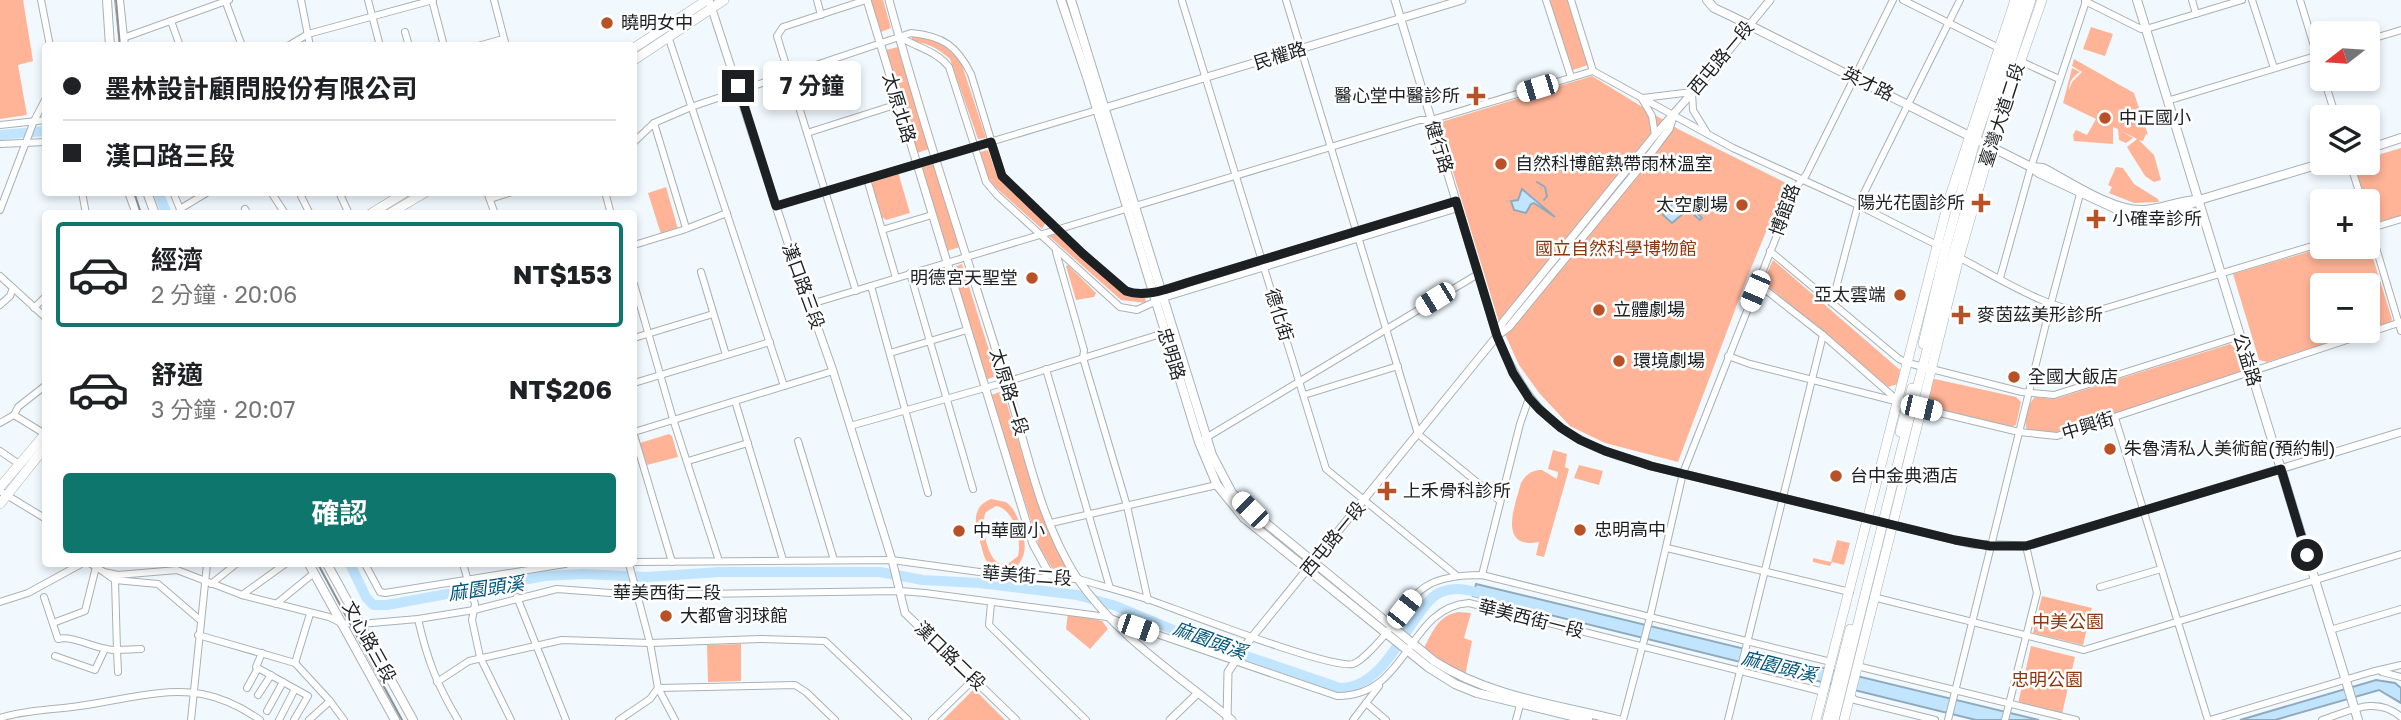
<!DOCTYPE html>
<html lang="zh-TW">
<head>
<meta charset="utf-8">
<style>
	body { margin:0; font-family:"Golos Text","Noto Sans TC",sans-serif; background:#f2f2f2; color:#202124; height:100vh; display:flex; flex-direction:column; font-size:26px; white-space:nowrap }
	* { box-sizing:border-box; margin:0 }
	p { font-size:23px; color:#757577 }
	.icon { flex:none; width:38px; height:38px; fill:none; stroke:currentColor; stroke-width:2; stroke-linecap:round; stroke-linejoin:round }
	.map { position:relative; flex:1; overflow:hidden }
	.drawer { position:absolute; left:42px; top:210px; width:595px; height:357px; display:flex; flex-direction:column; background:#fff; border-radius:7px; box-shadow:0 4px 10px #0003 }
	.drawer>* { flex:none }
	.hud { position:absolute; left:42px; top:42px; width:595px; height:154px; border-radius:7px; box-shadow:0 4px 10px #0003; display:grid; align-content:center; height:154px; padding:0 21px; background:#fff }
	.needle { width:46px; rotate:253deg }
	.controls { position:absolute; left:2310px; top:21px; display:grid; gap:14px }
	.controls a { display:grid; place-items:center; width:70px; height:70px; border-radius:7px; background:#fff; box-shadow:0 4px 10px #0003; font-size:35px }
	.end { position:absolute; width:32px; height:32px; margin:-16px; border:9px solid #1d2023; background:#fff; box-shadow:0 0 0 4px #fff }
	.from { border-radius:50% }
	.bubble { position:absolute; height:49px; border-radius:7px; background:#fff; box-shadow:0 4px 10px #0003; font-size:23px; font-weight:700; line-height:49px; text-align:center }
	.car { position:absolute; width:21px; height:42px; margin:-21px -10px; border-radius:9px; box-shadow:0 0 5px 2px #0007; background:linear-gradient(#fff 24%,#345 0 40%,#fff 0 76%,#345 0 86%,#fff 0) }
	.hud b { display:flex; align-items:center; gap:24px; height:66px; font-size:26px }
	.hud b+b { border-top:2px solid #e0e0e0 }
	.hud i { width:18px; height:18px; background:#202124 }
	ul { padding:12px 0 0; list-style:none }
	li { display:flex; align-items:center; gap:21px; height:105px; margin:0 14px 10px; padding:0 7px; border:4px solid transparent; border-radius:7px }
	li div { flex:1 }
	li b { display:block; font-size:26px }
	li em { font-style:normal; font-weight:700 }
	li.selected { border-color:#0f766e }
	li>.icon { width:63px; height:63px; stroke-width:1.5 }
	.primary-button { display:flex; gap:14px; margin-top:auto; padding:14px 21px }
	.primary-button a { flex:1; height:80px; border-radius:7px; background:#0f766e; color:#fff; font-size:28px; font-weight:700; line-height:80px; text-align:center }
	.map>svg:first-child { display:block }
	.green { fill:#ffb497; fill-rule:evenodd }
	.water { fill:#c1e5fe; stroke:#90aabc; stroke-width:2 }
	.lines { fill:none; stroke-linecap:round; stroke-linejoin:round }
	.stream { stroke:#90aabc; stroke-width:2 }
	.river { stroke:#c1e5fe; stroke-width:10 }
	.minor-casing { stroke:#a8b1b7; stroke-width:8 }
	.tertiary-casing { stroke:#a8b1b7; stroke-width:9 }
	.secondary-casing { stroke:#a8b1b7; stroke-width:10 }
	.primary-casing { stroke:#a8b1b7; stroke-width:10 }
	.minor { stroke:#fff; stroke-width:6 }
	.tertiary { stroke:#fff; stroke-width:7 }
	.secondary { stroke:#fff; stroke-width:8 }
	.primary { stroke:#fff; stroke-width:9 }
	.rail { stroke:#8b9094; stroke-width:2 }
	.route { stroke:#1d2023; stroke-width:9 }
	.poi-dot { fill:#b85226; stroke:#fff; stroke-width:2.5 }
	.labels { text-anchor:middle; stroke-width:5; stroke-linejoin:round; paint-order:stroke }
	.poi-label { font-size:18px; fill:#1d2023; stroke:#fff; text-anchor:start }
	.street-label { font-size:18px; fill:#1d2023; stroke:#fff }
	.park-label { font-size:18px; fill:#8b360e; stroke:#fff }
	.water-label { font-size:19px; font-style:italic; fill:#00557c; stroke:#fff }
</style>
</head>
<body>
<div class="map">
<svg width="2401" height="720" viewBox="0 0 2401 720">
	<rect width="100%" height="100%" fill="#f1f9fe"/>
	<!-- green -->
	<g class="green">
		<path d="M0,0H23L33,61L18,65L27,115L0,119Z"/>
		<path d="M871,0H883L891,28L881,32Z"/>
		<path d="M1549,0H1567L1588,65L1570,71Z"/>
		<path d="M2091,27L2113,34L2105,56L2083,49Z"/>
		<path d="M922,36L941,42L961,62L986,138L978,139L950,59C939,49 927,42 912,42V37Z"/>
		<path d="M898,47L929,149L917,153L886,50Z"/>
		<path d="M2074,59L2134,93L2148,135L2146,134L2143,141L2139,140L2154,155L2161,180L2154,182L2145,176L2127,147L2137,139L2121,131L2133,138L2126,143L2119,140L2118,129L2113,127V144L2074,141L2073,135L2076,130L2087,135L2096,119L2063,103L2072,68L2080,72C2073,76 2069,82 2069,90L2072,82L2082,72L2072,66Z"/>
		<path d="M1592,76L1678,129L1786,183L1747,278L1678,462L1605,443L1570,426L1540,394L1519,365L1498,319L1438,123Z"/>
		<path d="M2401,148V216L2378,222L2370,219L2368,201H2365L2355,168L2358,163H2368V158Z"/>
		<path d="M988,150L996,173L1008,188L1046,222L1042,229L993,185L988,177L980,152Z"/>
		<path d="M935,163L960,247L947,251L920,168Z"/>
		<path d="M2116,167L2123,168L2134,184L2158,199L2159,202L2134,203L2109,193L2112,187L2108,185Z"/>
		<path d="M898,172L910,213L886,220L882,217L872,184L874,179Z"/>
		<path d="M666,187L678,229L661,234L648,193Z"/>
		<path d="M1056,234L1123,294L1145,297L1146,303L1121,300L1049,236Z"/>
		<path d="M2368,242L2392,319L2391,323L2368,330V285H2322V331H2367L2267,362L2259,360L2233,274L2325,247H2368Z"/>
		<path d="M1773,260L1900,370L1898,384L1888,387L1763,282Z"/>
		<path d="M962,264L997,376L985,380L951,268Z"/>
		<path d="M1068,265L1096,293L1094,297L1076,300L1066,266Z"/>
		<path d="M2230,344L2236,349L2242,370L2239,376L2064,432L2054,433L2027,430C2023,422 2028,403 2035,397L2055,399Z"/>
		<path d="M1935,379L2016,397L2021,402L2016,425L2010,427L1928,408L1926,405L1931,382Z"/>
		<path d="M1003,391L1035,495L1068,570H1053L1039,546L991,395Z"/>
		<path d="M669,434L672,436L678,457L647,465L640,443Z"/>
		<path d="M1553,450L1567,454L1565,467L1569,469L1544,557L1536,555L1539,542C1497,550 1515,505 1521,483C1526,474 1532,470 1542,470L1557,479L1558,472L1548,469Z"/>
		<path d="M1579,465L1603,471L1599,485L1574,478Z"/>
		<path d="M991,499L1006,502C1018,511 1020,526 1024,540C1029,561 1008,583 990,565C984,560 983,552 981,545C976,527 969,508 991,499ZM996,506C1014,509 1022,540 1018,556L1008,564C1003,564 1001,565 997,562C987,555 980,522 986,512Z"/>
		<path d="M1837,540L1850,543L1844,565L1832,562L1830,566L1813,562V558L1831,562Z"/>
		<path d="M2042,596L2092,608L2083,645L2033,633Z"/>
		<path d="M1458,612L1471,613L1464,638L1472,641L1465,676L1444,665L1424,648C1433,631 1438,616 1458,612Z"/>
		<path d="M1068,613L1102,621L1108,629L1090,649L1066,629Z"/>
		<path d="M741,644V681L708,682L707,645Z"/>
		<path d="M2031,646L2075,657L2062,714L2018,704Z"/>
		<path d="M974,689L1005,720H943Z"/>
	</g>
	<!-- water -->
	<g class="water">
		<path d="M1522,189L1555,217L1534,203L1531,204L1526,213L1514,210L1511,201L1518,200Z"/>
		<path d="M1681,198L1702,218L1700,220L1692,213L1685,212L1672,223L1663,215L1676,199Z"/>
		<path d="M1476,584L2039,720H1976L1473,596Z"/>
		<path d="M2376,680L2395,683L2401,688V703L2379,690L2275,720H2240Z"/>
	</g>
	<g class="lines">
		<!-- stream -->
		<path class="stream" d="M1537,182L1545,187L1547,196L1544,200"/>
		<!-- river -->
		<g class="river">
			<path d="M0,135L46,131"/>
			<path d="M158,192L167,214"/>
			<path d="M350,564L366,597L373,605H387L545,576L583,574L647,577L719,572H880L923,580L979,583L1077,595L1116,606L1188,636L1340,688C1378,688 1398,642 1418,615C1424,607 1431,596 1441,592C1456,586 1469,590 1484,594"/>
		</g>
		<!-- minor casing -->
		<g class="minor-casing">
			<g id="minor">
				<path d="M41,0L50,46"/>
				<path d="M225,0L242,46"/>
				<path d="M301,0L310,46"/>
				<path d="M368,0L380,46"/>
				<path d="M432,0L444,46"/>
				<path d="M494,0L506,46"/>
				<path d="M817,0L821,15"/>
				<path d="M1286,0L1418,434L1500,501"/>
				<path d="M1546,0L1571,77"/>
				<path d="M1571,0L1593,71"/>
				<path d="M1903,0L1997,47"/>
				<path d="M2192,0L2196,14"/>
				<path d="M2252,0L2274,68"/>
				<path d="M2300,0L2322,72"/>
				<path d="M1182,1L1326,469L1456,575"/>
				<path d="M2085,1L2141,29H2146L2242,0"/>
				<path d="M171,21L180,46"/>
				<path d="M405,32L409,46"/>
				<path d="M668,36L784,386"/>
				<path d="M899,36C916,48 936,50 949,67L986,182L997,195L1120,307L1137,310L1163,298L1458,208"/>
				<path d="M123,38L229,0"/>
				<path d="M2368,40L2401,30"/>
				<path d="M288,46L308,34L433,0"/>
				<path d="M478,46L503,39"/>
				<path d="M2020,61L2059,79"/>
				<path d="M2324,79L2336,117"/>
				<path d="M1643,98L1692,92L1693,110L1707,133"/>
				<path d="M1642,99L1652,116L1655,135"/>
				<path d="M2167,101L2322,54"/>
				<path d="M654,123L686,228"/>
				<path d="M0,125L46,120"/>
				<path d="M807,133L898,104"/>
				<path d="M634,142L654,123L691,107L911,33C943,36 957,46 971,74L1002,176L1082,253L1126,291L1135,294L1161,290L1456,201"/>
				<path d="M0,144L46,142"/>
				<path d="M2350,163L2362,201"/>
				<path d="M867,179L896,278"/>
				<path d="M82,192L86,214"/>
				<path d="M173,192L182,214"/>
				<path d="M271,192L284,212"/>
				<path d="M299,192L310,214"/>
				<path d="M339,192L349,214"/>
				<path d="M487,192L495,214"/>
				<path d="M605,192L611,214"/>
				<path d="M490,199L512,192"/>
				<path d="M776,206L1097,110"/>
				<path d="M180,209L208,192"/>
				<path d="M245,209L248,214"/>
				<path d="M0,210L34,121L46,98"/>
				<path d="M2368,221L2401,331"/>
				<path d="M2368,229L2401,219"/>
				<path d="M882,230L932,215"/>
				<path d="M634,245L683,230L727,213"/>
				<path d="M1770,251L1899,359L1908,363L2022,392L2054,395L2240,336"/>
				<path d="M1056,252L1084,350L1083,358L1127,506L1148,600"/>
				<path d="M1958,257C1996,276 2051,313 2093,312L2322,243"/>
				<path d="M701,272L726,355"/>
				<path d="M910,273L973,489"/>
				<path d="M0,276L46,318"/>
				<path d="M2000,278L2031,167L2086,1"/>
				<path d="M634,284L673,419L719,561"/>
				<path d="M1758,284L1823,335L1896,399"/>
				<path d="M871,286L928,493"/>
				<path d="M856,291L777,36L783,27L866,0"/>
				<path d="M1832,303L1858,205L1960,0"/>
				<path d="M811,304L1420,120H1431L1593,71L1733,148L1858,205L1939,246"/>
				<path d="M0,305L10,296L13,288"/>
				<path d="M34,308L46,296"/>
				<path d="M634,338L713,314"/>
				<path d="M890,353L967,330"/>
				<path d="M1728,356L1750,364L1899,402"/>
				<path d="M1046,369L1110,588"/>
				<path d="M634,383L770,342"/>
				<path d="M1304,395L1398,366"/>
				<path d="M735,401L783,560"/>
				<path d="M1919,408L2019,432L2057,436L2401,322"/>
				<path d="M14,415L45,434"/>
				<path d="M2115,418L2208,720"/>
				<path d="M0,423L14,415L18,407L46,385"/>
				<path d="M850,426L1006,382L1164,333"/>
				<path d="M634,432L833,371"/>
				<path d="M634,435L672,562"/>
				<path d="M1204,439L1478,274"/>
				<path d="M798,441L834,560"/>
				<path d="M0,451L19,464"/>
				<path d="M688,461L748,443"/>
				<path d="M0,491L46,519"/>
				<path d="M1051,523L1217,485"/>
				<path d="M1667,548L1850,592"/>
				<path d="M634,562L892,560L1016,577L1042,578L1050,575"/>
				<path d="M91,564L104,572L118,575L177,570L242,595L329,617L341,623L360,624L418,619L474,610L557,589L637,595L900,591L925,593L1107,617L1337,696C1409,697 1407,607 1469,603L1824,692"/>
				<path d="M365,564L380,592L385,593L565,564"/>
				<path d="M463,564L475,604L472,620L480,657L511,720"/>
				<path d="M629,564L650,643L658,688L675,720"/>
				<path d="M105,573L115,580L158,584L200,620"/>
				<path d="M1482,575L1520,424L1529,398"/>
				<path d="M1078,579C1102,586 1126,592 1150,600C1181,611 1332,670 1353,664C1361,661 1368,653 1374,647C1417,602 1408,575 1482,575L1831,662"/>
				<path d="M115,580L117,650L141,649"/>
				<path d="M211,584L236,564"/>
				<path d="M2100,587L2161,569"/>
				<path d="M242,595L285,564"/>
				<path d="M44,597L58,639C75,635 98,651 117,650L118,672"/>
				<path d="M517,597L566,720"/>
				<path d="M1873,597L2084,650L2401,554"/>
				<path d="M0,602L28,593L81,564"/>
				<path d="M991,603L989,625L1086,720"/>
				<path d="M276,604L314,573"/>
				<path d="M418,619C427,659 437,685 458,720"/>
				<path d="M53,623L85,611L96,567"/>
				<path d="M2330,630L2401,609"/>
				<path d="M198,635L295,663"/>
				<path d="M262,653L256,667L308,696L294,720"/>
				<path d="M55,656L95,670L104,651"/>
				<path d="M295,663L330,701L344,720"/>
				<path d="M295,663L310,614"/>
				<path d="M1857,666L2076,720"/>
				<path d="M2382,672L2401,677"/>
				<path d="M437,682L469,661L562,640L650,643L760,639L825,641L908,720"/>
				<path d="M247,688L258,668"/>
				<path d="M658,688L795,685L806,692L835,720"/>
				<path d="M258,695L271,675"/>
				<path d="M1850,695L1855,700L1935,720"/>
				<path d="M1366,703L1386,720"/>
				<path d="M267,711L283,682"/>
				<path d="M0,718C25,710 52,710 79,706C118,701 162,687 202,694C223,698 243,708 260,720"/>
				<path d="M191,720L207,564"/>
				<path d="M279,720L295,689"/>
				<path d="M309,720L330,701"/>
				<path d="M619,720L650,699L658,688"/>
				<path d="M932,720L973,680"/>
				<path d="M1353,720L1379,686"/>
				<path d="M1516,720L1521,701"/>
				<path d="M1623,720L1649,621L1683,473L1796,187L1806,175L1893,0"/>
				<path d="M1728,720L1823,335"/>
				<path d="M1948,720L2051,303L2080,194"/>
				<path d="M2005,720L2037,593L2026,546"/>
				<path d="M2210,720L2371,672L2401,665"/>
				<path d="M2322,720C2350,711 2376,695 2401,717"/>
			</g>
		</g>
		<!-- tertiary casing -->
		<g class="tertiary-casing">
			<g id="tertiary">
				<path d="M709,0L788,243L833,371L892,560L905,613L1016,720"/>
				<path d="M867,0L1033,544L1050,575L1078,579"/>
				<path d="M889,0C924,129 967,257 1007,385C1027,449 1040,521 1077,578C1118,638 1178,675 1232,720"/>
				<path d="M1395,0L1497,336C1520,392 1545,428 1605,451C1620,457 1636,460 1651,466L1972,544L2026,546L2061,536L2401,432"/>
				<path d="M1101,109L1462,0"/>
				<path d="M1497,336L1509,327L1645,161L1669,129L1672,120"/>
				<path d="M1170,720L1197,694"/>
				<path d="M1227,720L1228,672L1248,642L1497,336L1499,327L1655,135L1721,60L1770,0"/>
			</g>
		</g>
		<!-- secondary casing -->
		<g class="secondary-casing">
			<g id="secondary">
				<path d="M107,0L110,46"/>
				<path d="M119,0L124,46"/>
				<path d="M1061,0L1088,80L1199,442L1217,485L1244,518L1428,667L1455,684L1477,693L1588,720"/>
				<path d="M1071,0L1212,455L1232,493L1250,510L1434,661C1488,696 1556,705 1618,720"/>
				<path d="M1707,0L1714,8L1731,16L2031,167L2039,173L2127,214C2151,219 2177,212 2199,200L2323,163"/>
				<path d="M2137,0L2358,720"/>
				<path d="M2368,149L2401,138"/>
				<path d="M2031,167L2043,168C2070,182 2113,212 2144,210C2163,209 2179,200 2199,200"/>
				<path d="M129,192L137,214"/>
				<path d="M147,192L155,214"/>
				<path d="M309,564L395,720"/>
				<path d="M327,564L413,720"/>
			</g>
		</g>
		<!-- primary casing -->
		<g class="primary-casing">
			<g id="primary">
				<path d="M634,48L707,0"/>
				<path d="M634,60L724,0"/>
				<path d="M370,214L406,192"/>
				<path d="M389,214L426,192"/>
				<path d="M1923,344L1945,250L1976,138L2024,0"/>
				<path d="M1900,432L1912,388"/>
				<path d="M0,487L46,433"/>
				<path d="M0,504L46,446"/>
				<path d="M1816,720L1949,199L2015,0"/>
				<path d="M1827,720L1850,629"/>
				<path d="M1834,720C1894,478 1951,236 2031,0"/>
				<path d="M1844,720L1959,258L1991,146L2042,0"/>
			</g>
		</g>
		<!-- minor -->
		<use href="#minor" class="minor"/>
		<!-- tertiary -->
		<use href="#tertiary" class="tertiary"/>
		<!-- secondary -->
		<use href="#secondary" class="secondary"/>
		<!-- primary -->
		<use href="#primary" class="primary"/>
		<!-- rail -->
		<g class="rail">
			<path d="M116,0L120,46"/>
			<path d="M134,192L141,214"/>
			<path d="M318,564L402,720"/>
		</g>
	</g>
	<g class="lines">
		<!-- route -->
		<path class="route" d="M738,86L776,206L991,142L1002,176L1082,253L1126,291C1145,298 1167,289 1186,283L1456,201L1497,336L1513,373L1529,398L1539,409L1561,428L1580,440L1605,451L1651,466L1955,540L1990,546H2026L2281,469L2307,555"/>
	</g>
	<!-- markers -->
	<g class="poi-dot">
		<circle cx="607" cy="23" r="7"/>
		<path d="M1472.5 85.5h7v7h7v7h-7v7h-7v-7h-7v-7h7z"/>
		<circle cx="2105" cy="118" r="7"/>
		<circle cx="1501" cy="164" r="7"/>
		<path d="M1977.5 192.5h7v7h7v7h-7v7h-7v-7h-7v-7h7z"/>
		<circle cx="1742" cy="205" r="7"/>
		<path d="M2092.5 208.5h7v7h7v7h-7v7h-7v-7h-7v-7h7z"/>
		<circle cx="1032" cy="278" r="7"/>
		<circle cx="1900" cy="295" r="7"/>
		<circle cx="1599" cy="310" r="7"/>
		<path d="M1957.5 304.5h7v7h7v7h-7v7h-7v-7h-7v-7h7z"/>
		<circle cx="1619" cy="361" r="7"/>
		<circle cx="2014" cy="377" r="7"/>
		<circle cx="2110" cy="449" r="7"/>
		<circle cx="1836" cy="476" r="7"/>
		<path d="M1383.5 480.5h7v7h7v7h-7v7h-7v-7h-7v-7h7z"/>
		<circle cx="1580" cy="530" r="7"/>
		<circle cx="959" cy="531" r="7"/>
		<circle cx="666" cy="616" r="7"/>
	</g>
	<g class="labels">
		<!-- poi labels -->
		<g class="poi-label">
			<text x="621" y="29">曉明女中</text>
			<text x="1460" y="102" text-anchor="end">醫心堂中醫診所</text>
			<text x="2119" y="124">中正國小</text>
			<text x="1515" y="170">自然科博館熱帶雨林溫室</text>
			<text x="1965" y="209" text-anchor="end">陽光花園診所</text>
			<text x="1728" y="211" text-anchor="end">太空劇場</text>
			<text x="2112" y="225">小確幸診所</text>
			<text x="1018" y="284" text-anchor="end">明德宮天聖堂</text>
			<text x="1886" y="301" text-anchor="end">亞太雲端</text>
			<text x="1613" y="316">立體劇場</text>
			<text x="1977" y="321">麥茵茲美形診所</text>
			<text x="1633" y="367">環境劇場</text>
			<text x="2028" y="383">全國大飯店</text>
			<text x="2124" y="455">朱魯清私人美術館(預約制)</text>
			<text x="1850" y="482">台中金典酒店</text>
			<text x="1403" y="497">上禾骨科診所</text>
			<text x="1594" y="536">忠明高中</text>
			<text x="973" y="537">中華國小</text>
			<text x="680" y="622">大都會羽球館</text>
		</g>
		<!-- street labels -->
		<g class="street-label">
			<text transform="translate(1280 56) rotate(-17)" y="6">民權路</text>
			<text transform="translate(1721 58) rotate(-50)" y="6">西屯路一段</text>
			<text transform="translate(1868 84) rotate(26)" y="6">英才路</text>
			<text transform="translate(899 108) rotate(73)" y="6">太原北路</text>
			<text transform="translate(2002 115) rotate(-72)" y="6">臺灣大道二段</text>
			<text transform="translate(1439 147) rotate(73)" y="6">健行路</text>
			<text transform="translate(1785 210) rotate(-70)" y="6">博館路</text>
			<text transform="translate(803 286) rotate(70)" y="6">漢口路三段</text>
			<text transform="translate(1279 315) rotate(73)" y="6">德化街</text>
			<text transform="translate(1171 354) rotate(73)" y="6">忠明路</text>
			<text transform="translate(2247 360) rotate(73)" y="6">公益路</text>
			<text transform="translate(1009 392) rotate(73)" y="6">太原路一段</text>
			<text transform="translate(2088 426) rotate(-17)" y="6">中興街</text>
			<text transform="translate(1333 539) rotate(-51)" y="6">西屯路一段</text>
			<text transform="translate(1027 576) rotate(4)" y="6">華美街二段</text>
			<text x="667" y="599">華美西街二段</text>
			<text transform="translate(1531 619) rotate(14)" y="6">華美西街一段</text>
			<text transform="translate(369 642) rotate(61)" y="6">文心路三段</text>
			<text transform="translate(950 656) rotate(44)" y="6">漢口路二段</text>
		</g>
		<!-- park labels -->
		<g class="park-label">
			<text x="1616" y="255">國立自然科學博物館</text>
			<text x="2068" y="628">中美公園</text>
			<text x="2047" y="686">忠明公園</text>
		</g>
		<!-- water labels -->
		<g class="water-label">
			<text transform="translate(486 588) rotate(-8)" y="7">麻園頭溪</text>
			<text transform="translate(1210 640) rotate(20)" y="7">麻園頭溪</text>
			<text transform="translate(1779 666) rotate(14)" y="7">麻園頭溪</text>
		</g>
	</g>
</svg>
<div class="controls">
<a><svg class="needle" viewBox="-14 -14 28 28"><path d="M0-13l5 13h-10z" fill="#e53935"/><path d="M0 13l5-13h-10z" fill="#757577"/></svg></a>
<a><svg class="icon" aria-label="layers" viewBox="0 0 24 24"><path d="M12 4l9 5-9 5-9-5zM3 14l9 5 9-5"/></svg></a>
<a>+</a>
<a>−</a>
</div>
<i class="end from" style="left:2307px;top:555px"></i>
<i class="end" style="left:738px;top:86px"></i>
<div class="bubble" style="left:763px;top:61px;width:98px">7 分鐘</div>
<i class="car" style="left:1537px;top:88px;rotate:253deg"></i>
<i class="car" style="left:1755px;top:291px;rotate:203deg"></i>
<i class="car" style="left:1435px;top:299px;rotate:238deg"></i>
<i class="car" style="left:1921px;top:408px;rotate:103deg"></i>
<i class="car" style="left:1250px;top:510px;rotate:315deg"></i>
<i class="car" style="left:1404px;top:609px;rotate:38deg"></i>
<i class="car" style="left:1138px;top:628px;rotate:109deg"></i>
<div class="hud">
<b><i class="from"></i>墨林設計顧問股份有限公司</b>
<b><i></i>漢口路三段</b>
</div>
<section class="drawer">
<ul>
<li class="selected"><svg class="icon" aria-label="car" viewBox="0 0 24 24"><path d="M5 17H2v-5l4-1 3-4h7l3 4 3 1v5h-3M9 17h6M6 11h13"/><circle cx="7" cy="17" r="2"/><circle cx="17" cy="17" r="2"/></svg><div><b>經濟</b><p>2 分鐘 · 20:06</p></div><em>NT$153</em></li>
<li><svg class="icon" aria-label="car" viewBox="0 0 24 24"><path d="M5 17H2v-5l4-1 3-4h7l3 4 3 1v5h-3M9 17h6M6 11h13"/><circle cx="7" cy="17" r="2"/><circle cx="17" cy="17" r="2"/></svg><div><b>舒適</b><p>3 分鐘 · 20:07</p></div><em>NT$206</em></li>
</ul>
<div class="primary-button"><a>確認</a></div>
</section>
</div>
</body>
</html>
